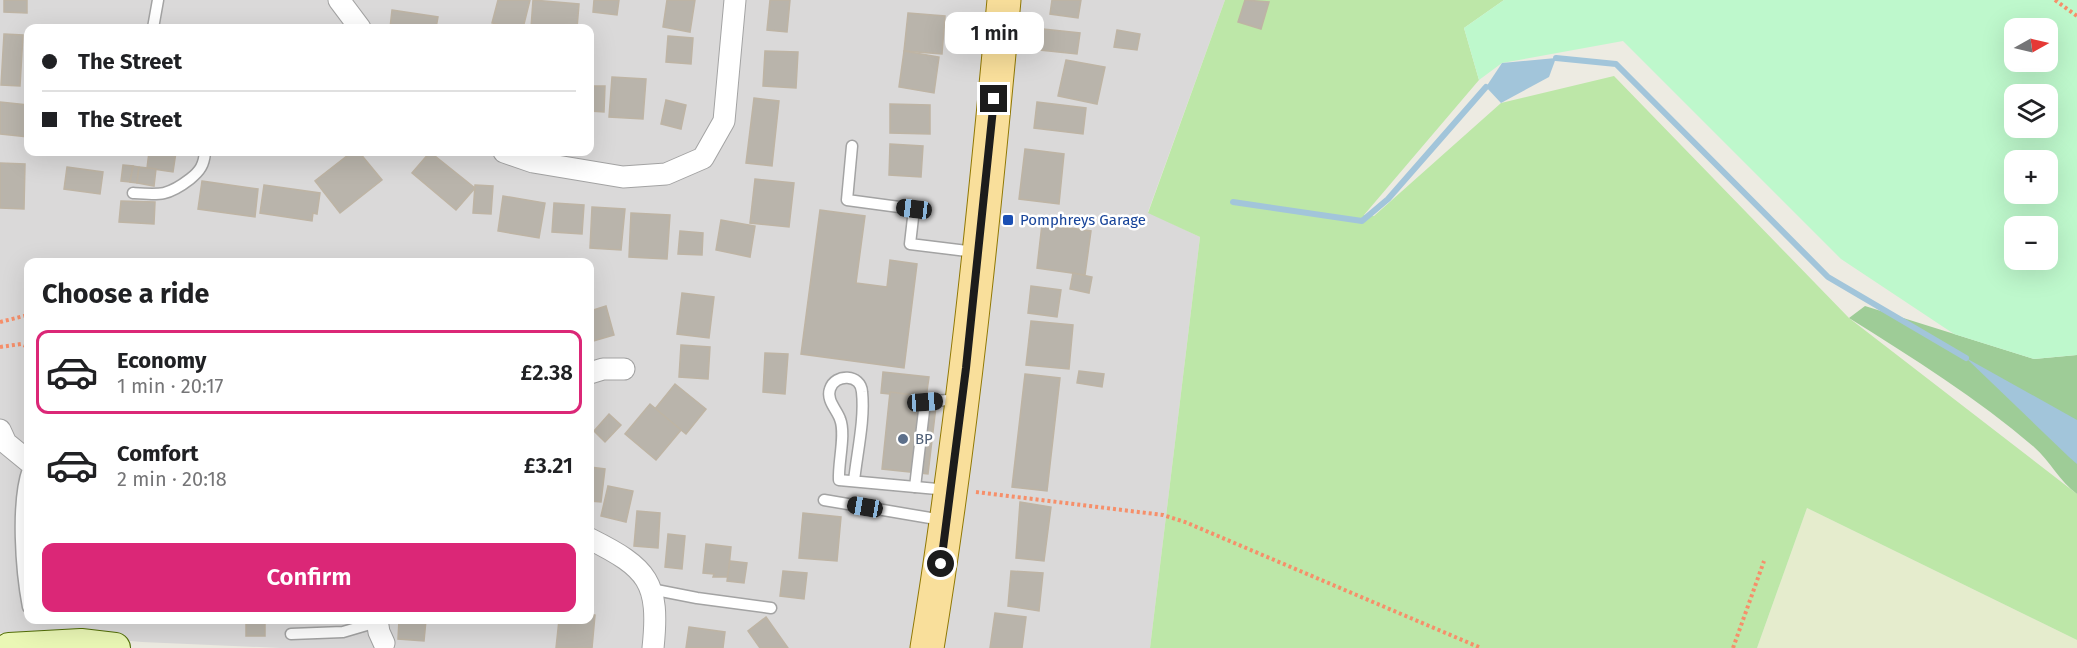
<!DOCTYPE html>
<html lang="en">
<head>
<meta charset="utf-8">
<style>
	body { margin:0; font-family:"Fira Sans",sans-serif; background:#f6f6f6; color:#202124; height:100vh; display:flex; flex-direction:column; font-size:22px; white-space:nowrap }
	* { box-sizing:border-box; margin:0 }
	p { font-size:20px; color:#757577 }
	.icon { flex:none; width:33px; height:33px; fill:none; stroke:currentColor; stroke-width:2; stroke-linecap:round; stroke-linejoin:round }
	.map { position:relative; flex:1; overflow:hidden }
	.sheet { position:absolute; left:24px; top:258px; width:570px; height:366px; display:flex; flex-direction:column; background:#fff; border-radius:12px; box-shadow:0 6px 24px #0002 }
	.sheet>* { flex:none }
	.top-card { position:absolute; left:24px; top:24px; width:570px; height:132px; border-radius:12px; box-shadow:0 6px 24px #0002; display:grid; align-content:center; height:132px; padding:0 18px; background:#fff }
	.needle { width:39px; rotate:82deg }
	.controls { position:absolute; left:2004px; top:18px; display:grid; gap:12px }
	.controls a { display:grid; place-items:center; width:54px; height:54px; border-radius:12px; background:#fff; box-shadow:0 6px 24px #0002; font-size:30px }
	.end { position:absolute; width:27px; height:27px; margin:-14px; border:8px solid #1c1c1c; background:#fff; box-shadow:0 0 0 3px #fff }
	.from { border-radius:50% }
	.bubble { position:absolute; height:42px; border-radius:12px; background:#fff; box-shadow:0 6px 24px #0002; font-size:20px; font-weight:600; line-height:42px; text-align:center }
	.car { position:absolute; width:18px; height:36px; margin:-18px -9px; border-radius:8px; box-shadow:0 0 4px 2px #0007; background:linear-gradient(#222 24%,#8ab4d8 0 40%,#222 0 76%,#8ab4d8 0 86%,#222 0) }
	.top-card b { display:flex; align-items:center; gap:21px; height:57px; font-size:22px }
	.top-card b+b { border-top:2px solid #e0e0e0 }
	.top-card i { width:15px; height:15px; background:#202124 }
	ul { padding:0; list-style:none }
	li { display:flex; align-items:center; gap:18px; height:84px; margin:0 12px 9px; padding:0 6px; border:3px solid transparent; border-radius:12px }
	li div { flex:1 }
	li b { display:block; font-size:22px }
	li em { font-style:normal; font-weight:600 }
	li.active { border-color:#db2777 }
	li>.icon { width:54px; height:54px; stroke-width:1.5 }
	h2 { padding:0 18px; font-size:27px; line-height:72px }
	.cta { display:flex; gap:12px; margin-top:auto; padding:12px 18px }
	.cta a { flex:1; height:69px; border-radius:12px; background:#db2777; color:#fff; font-size:24px; font-weight:600; line-height:69px; text-align:center }
	.map>svg:first-child { display:block }
	.residential { fill:#dad9d9; fill-rule:evenodd }
	.farmland { fill:#e5eccd }
	.grass { fill:#bde7a8 }
	.forest { fill:#9ecc97 }
	.park { fill:#bef8cc; fill-rule:evenodd }
	.water { fill:#a2c5da }
	.lines { fill:none; stroke-linecap:round; stroke-linejoin:round }
	.stream { stroke:#a2c5da; stroke-width:6 }
	.building { fill:#b9b4ab; stroke:#beb4a4; stroke-width:1.5 }
	.lane-casing { stroke:#a3a3a3; stroke-width:13 }
	.street-casing { stroke:#a3a3a3; stroke-width:23 }
	.secondary-casing { stroke:#536f07; stroke-width:32 }
	.primary-casing { stroke:#907804; stroke-width:35 }
	.path { stroke:#f68f6a; stroke-width:4; stroke-dasharray:3 3; stroke-linecap:butt }
	.lane { stroke:#fff; stroke-width:10 }
	.street { stroke:#fff; stroke-width:21 }
	.secondary { stroke:#eaf7b5; stroke-width:30 }
	.primary { stroke:#f9df9b; stroke-width:33 }
	.route { stroke:#1c1c1c; stroke-width:8 }
	.transit-dot { fill:#1a4fb4; stroke:#fff; stroke-width:2 }
	.service-dot { fill:#5c6f8a; stroke:#fff; stroke-width:2 }
	.labels { text-anchor:middle; stroke-width:5; stroke-linejoin:round; paint-order:stroke }
	.transit-label { font-size:15px; fill:#164399; stroke:#fff; text-anchor:start }
	.service-label { font-size:15px; fill:#4e5e75; stroke:#fff; text-anchor:start }
</style>
</head>
<body>
<div class="map">
<svg width="2077" height="648" viewBox="0 0 2077 648">
	<rect width="100%" height="100%" fill="#edebe2"/>
	<!-- residential -->
	<path class="residential" d="M0,0H1225L1148,212L1200,237L1150,648H281L142,642L72,636L0,633ZM28,28H590V152H28ZM28,262H590V620H28Z"/>
	<!-- farmland -->
	<path class="farmland" d="M1807,508L2077,640V648H1757Z"/>
	<!-- grass -->
	<path class="grass" d="M1225,0H1504L1464,28L1479,80L1364,215L1374,216L1501,103L1614,76L1849,318L2077,494V640L1807,508L1757,648H1150L1200,237L1148,213Z"/>
	<!-- forest -->
	<path class="forest" d="M1865,306L2034,359L2077,355V494C2060,482 2050,461 2034,447C1977,398 1913,358 1849,318Z"/>
	<!-- park -->
	<path class="park" d="M1504,0H2077V355L2034,359L1954,334L1841,259L1623,41L1502,63L1479,80L1464,28ZM2014,28H2048V62H2014ZM2014,94H2048V128H2014ZM2014,160H2048V194H2014ZM2014,226H2048V260H2014Z"/>
	<!-- water -->
	<g class="water">
		<path d="M1556,58L1549,77L1501,103L1486,87L1502,63Z"/>
		<path d="M1966,358L2077,420V464L2069,457Z"/>
	</g>
	<g class="lines">
		<!-- stream -->
		<g class="stream">
			<path d="M1556,58L1616,64L1828,277L1966,358"/>
			<path d="M1233,202L1362,221L1388,199L1486,87"/>
		</g>
	</g>
	<!-- building -->
	<g class="building">
		<path d="M4,0H27V13L4,12Z"/>
		<path d="M498,0H530L523,28H513L492,23Z"/>
		<path d="M533,0L579,4L577,28H531Z"/>
		<path d="M594,0H619L617,15L593,12Z"/>
		<path d="M667,0H695L690,32L663,27Z"/>
		<path d="M770,0H790L787,32L767,30Z"/>
		<path d="M1052,0H1081L1078,18L1050,14Z"/>
		<path d="M1245,0L1269,2L1261,29L1238,22Z"/>
		<path d="M392,10L438,17L436,28H390Z"/>
		<path d="M908,13L945,16L942,54L904,51Z"/>
		<path d="M1043,29L1080,33L1077,54L1040,50Z"/>
		<path d="M1117,30L1140,34L1137,50L1114,47Z"/>
		<path d="M4,34L23,35L20,86L1,85Z"/>
		<path d="M668,36L693,38L691,64L666,62Z"/>
		<path d="M765,51L798,52L796,88L763,86Z"/>
		<path d="M904,51L939,57L934,93L899,87Z"/>
		<path d="M1066,60L1105,67L1097,104L1058,96Z"/>
		<path d="M612,77L646,79L643,119L609,117Z"/>
		<path d="M590,86H605L604,112L590,111Z"/>
		<path d="M754,98L779,101L772,166L746,163Z"/>
		<path d="M666,100L686,105L681,129L661,124Z"/>
		<path d="M0,102L28,105V137L0,134Z"/>
		<path d="M1037,102L1086,108L1083,134L1034,128Z"/>
		<path d="M890,104L930,105V134L890,133Z"/>
		<path d="M890,144L923,146L921,177L889,175Z"/>
		<path d="M1025,149L1064,154L1059,204L1019,199Z"/>
		<path d="M149,152H176L173,172L147,168Z"/>
		<path d="M352,152H359L382,180L340,213L315,181Z"/>
		<path d="M430,152L475,188L456,210L412,173Z"/>
		<path d="M0,163L25,164L24,209L0,208Z"/>
		<path d="M123,165L133,166L130,182L121,181Z"/>
		<path d="M133,166L139,167L137,183L130,182Z"/>
		<path d="M67,167L103,172L100,194L64,189Z"/>
		<path d="M139,167L156,169L154,186L137,183Z"/>
		<path d="M755,179L794,183L789,227L750,223Z"/>
		<path d="M202,181L258,189L255,217L198,209Z"/>
		<path d="M264,185L320,193L317,214L313,213L312,221L260,213Z"/>
		<path d="M475,185L493,186L491,214L473,213Z"/>
		<path d="M503,196L545,203L539,238L498,231Z"/>
		<path d="M121,201L155,202L154,224L119,222Z"/>
		<path d="M554,203L584,205L582,234L552,232Z"/>
		<path d="M592,207L625,209L621,250L590,248Z"/>
		<path d="M820,210L865,216L856,283L887,287L890,260L917,264L904,368L801,354Z"/>
		<path d="M631,213L670,215L667,259L629,257Z"/>
		<path d="M721,220L755,226L750,257L716,250Z"/>
		<path d="M1042,224L1091,231L1085,275L1037,268Z"/>
		<path d="M680,231L703,233L702,255L678,254Z"/>
		<path d="M1073,273L1092,277L1089,293L1070,289Z"/>
		<path d="M1031,286L1061,290L1057,317L1028,313Z"/>
		<path d="M682,293L714,297L709,338L677,334Z"/>
		<path d="M606,306L614,335L590,342V311Z"/>
		<path d="M1031,321L1073,325L1069,369L1026,365Z"/>
		<path d="M681,345L710,347L708,379L679,377Z"/>
		<path d="M765,353L788,354L785,394L763,392Z"/>
		<path d="M1079,371L1104,374L1102,387L1077,383Z"/>
		<path d="M883,372L929,377L926,398L881,393Z"/>
		<path d="M1025,374L1060,378L1047,491L1012,487Z"/>
		<path d="M675,384L706,409L686,434L655,409Z"/>
		<path d="M890,392L937,398L928,474L882,469Z"/>
		<path d="M650,404L681,430L656,460L625,434Z"/>
		<path d="M609,414L621,425L605,442L594,431Z"/>
		<path d="M590,467L605,469L601,502L590,501Z"/>
		<path d="M608,486L633,491L626,522L601,516Z"/>
		<path d="M1020,502L1051,507L1044,561L1016,558Z"/>
		<path d="M637,511L660,513L658,548L634,546Z"/>
		<path d="M803,513L841,517L837,561L799,558Z"/>
		<path d="M668,534L685,536L682,569L665,567Z"/>
		<path d="M706,544L731,547L728,577H713L714,574L703,573Z"/>
		<path d="M730,561L747,563L744,583L727,581Z"/>
		<path d="M783,571L807,573L804,599L780,596Z"/>
		<path d="M1011,571L1043,573L1039,611L1008,606Z"/>
		<path d="M995,613L1026,617L1022,648H990Z"/>
		<path d="M590,614L595,615L592,648H556L559,620H590Z"/>
		<path d="M766,617L788,648H760L748,631Z"/>
		<rect x="246" y="620" width="19" height="16"/>
		<path d="M399,620H426L424,641L398,639Z"/>
		<path d="M689,627L725,632L723,648H686Z"/>
	</g>
	<g class="lines">
		<!-- lane casing -->
		<g class="lane-casing">
			<g id="lane">
				<path d="M153,28L158,0"/>
				<path d="M852,146L847,200L914,209L910,244L975,252"/>
				<path d="M133,193C160,195 168,196 190,179C200,171 204,165 205,152"/>
				<path d="M854,481C857,453 865,419 862,392C861,374 835,373 830,389C826,400 837,410 840,419C846,434 838,462 839,480L948,490"/>
				<path d="M915,487L925,402L959,399"/>
				<path d="M824,500L942,520"/>
				<path d="M651,589L697,598L771,608"/>
				<path d="M28,607C21,571 16,503 28,469"/>
				<path d="M291,634L343,632L377,622"/>
			</g>
		</g>
		<!-- street casing -->
		<g class="street-casing">
			<g id="street">
				<path d="M339,0L360,28"/>
				<path d="M504,152L533,162L623,177L666,174L703,158L724,121L735,0"/>
				<path d="M590,373L603,369H624"/>
				<path d="M0,430L6,443L28,461"/>
				<path d="M590,539C648,568 660,582 653,648"/>
				<path d="M377,620L379,632L384,643"/>
			</g>
		</g>
		<!-- secondary casing -->
		<g class="secondary-casing">
			<path id="secondary" d="M9,648L81,644L115,648"/>
		</g>
		<!-- primary casing -->
		<g class="primary-casing">
			<path id="primary" d="M927,648C962,433 984,217 1004,0"/>
		</g>
		<!-- path -->
		<g class="path">
			<path d="M2055,0L2077,16"/>
			<path d="M0,322L28,315"/>
			<path d="M0,347L21,344L28,347"/>
			<path d="M976,492L1163,515L1185,522L1481,648"/>
			<path d="M1733,648L1764,561"/>
		</g>
		<!-- lane -->
		<use href="#lane" class="lane"/>
		<!-- street -->
		<use href="#street" class="street"/>
		<!-- secondary -->
		<use href="#secondary" class="secondary"/>
		<!-- primary -->
		<use href="#primary" class="primary"/>
	</g>
	<g class="lines">
		<!-- route -->
		<path class="route" d="M941,564L966,368L994,99"/>
	</g>
	<!-- markers -->
	<rect class="transit-dot" x="1002" y="214" width="12" height="12" rx="3"/>
	<circle class="service-dot" cx="903" cy="439" r="6"/>
	<g class="labels">
		<!-- transit labels -->
		<g class="transit-label">
			<text x="1020" y="225">Pomphreys Garage</text>
		</g>
		<!-- service labels -->
		<g class="service-label">
			<text x="915" y="444">BP</text>
		</g>
	</g>
</svg>
<div class="controls">
<a><svg class="needle" viewBox="-14 -14 28 28"><path d="M0-13l5 13h-10z" fill="#e53935"/><path d="M0 13l5-13h-10z" fill="#757577"/></svg></a>
<a><svg class="icon" aria-label="layers" viewBox="0 0 24 24"><path d="M12 4l9 5-9 5-9-5zM3 14l9 5 9-5"/></svg></a>
<a>+</a>
<a>−</a>
</div>
<i class="end from" style="left:941px;top:564px"></i>
<i class="end" style="left:994px;top:99px"></i>
<div class="bubble" style="left:945px;top:12px;width:99px">1 min</div>
<i class="car" style="left:914px;top:209px;rotate:277deg"></i>
<i class="car" style="left:925px;top:402px;rotate:86deg"></i>
<i class="car" style="left:865px;top:507px;rotate:280deg"></i>
<div class="top-card">
<b><i class="from"></i>The Street</b>
<b><i></i>The Street</b>
</div>
<section class="sheet">
<h2>Choose a ride</h2>
<ul>
<li class="active"><svg class="icon" aria-label="car" viewBox="0 0 24 24"><path d="M5 17H2v-5l4-1 3-4h7l3 4 3 1v5h-3M9 17h6M6 11h13"/><circle cx="7" cy="17" r="2"/><circle cx="17" cy="17" r="2"/></svg><div><b>Economy</b><p>1 min · 20:17</p></div><em>£2.38</em></li>
<li><svg class="icon" aria-label="car" viewBox="0 0 24 24"><path d="M5 17H2v-5l4-1 3-4h7l3 4 3 1v5h-3M9 17h6M6 11h13"/><circle cx="7" cy="17" r="2"/><circle cx="17" cy="17" r="2"/></svg><div><b>Comfort</b><p>2 min · 20:18</p></div><em>£3.21</em></li>
</ul>
<div class="cta"><a>Confirm</a></div>
</section>
</div>
</body>
</html>
